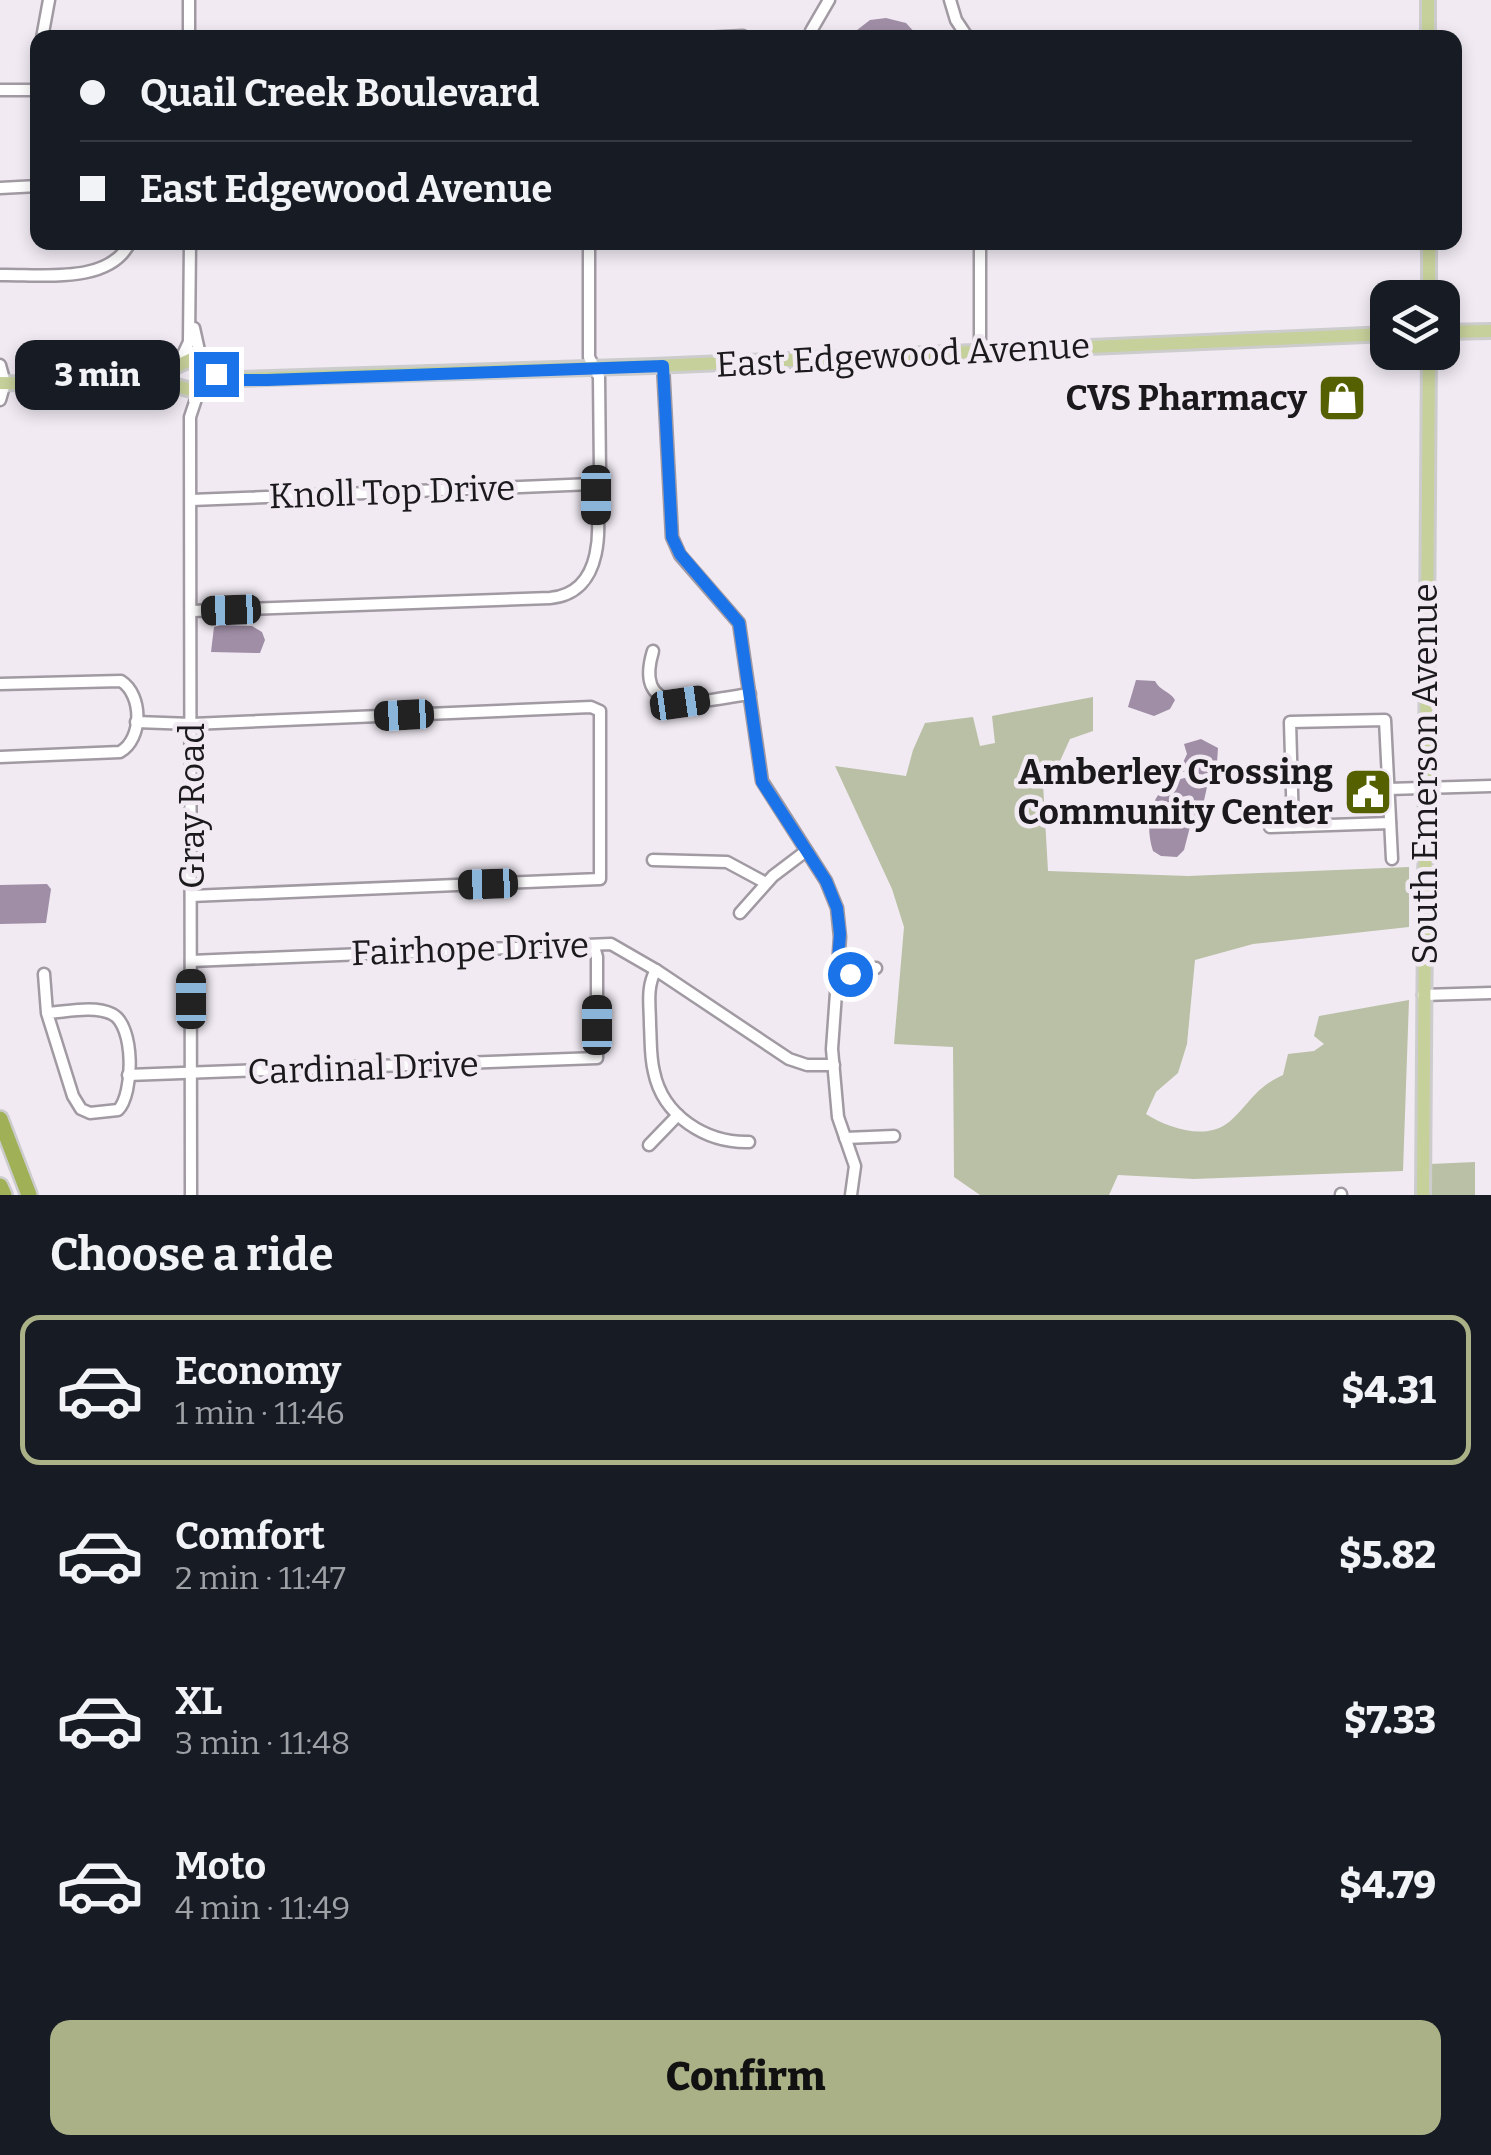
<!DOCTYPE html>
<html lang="en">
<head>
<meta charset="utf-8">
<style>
	body { margin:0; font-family:Bitter,serif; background:#20242c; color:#f1f3f6; height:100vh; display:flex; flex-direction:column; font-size:38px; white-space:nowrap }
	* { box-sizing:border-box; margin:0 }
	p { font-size:32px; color:#9ea1a6 }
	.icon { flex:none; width:55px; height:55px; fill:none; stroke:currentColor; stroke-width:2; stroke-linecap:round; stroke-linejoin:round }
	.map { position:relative; height:1195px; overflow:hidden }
	.details { display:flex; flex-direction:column; background:#171b24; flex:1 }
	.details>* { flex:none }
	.guide { position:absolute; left:30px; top:30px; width:1432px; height:220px; border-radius:20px; box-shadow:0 5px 15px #0003; display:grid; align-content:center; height:220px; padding:0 50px; background:#171b24 }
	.controls { position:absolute; left:1370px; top:280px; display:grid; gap:20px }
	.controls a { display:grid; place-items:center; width:90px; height:90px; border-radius:20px; background:#171b24; box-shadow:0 5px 15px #0003; font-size:50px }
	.end { position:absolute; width:45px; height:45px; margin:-22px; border:12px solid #1a73e8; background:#fff; box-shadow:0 0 0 5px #fff }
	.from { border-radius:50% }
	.bubble { position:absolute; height:70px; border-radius:20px; background:#171b24; box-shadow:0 5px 15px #0003; font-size:32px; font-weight:800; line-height:70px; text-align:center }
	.car { position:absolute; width:30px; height:60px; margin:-30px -15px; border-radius:12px; box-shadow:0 0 8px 2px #0007; background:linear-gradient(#222 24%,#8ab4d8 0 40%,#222 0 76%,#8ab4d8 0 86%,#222 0) }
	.guide b { display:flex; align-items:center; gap:35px; height:95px; font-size:38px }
	.guide b+b { border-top:2px solid #363941 }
	.guide i { width:25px; height:25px; background:#f1f3f6 }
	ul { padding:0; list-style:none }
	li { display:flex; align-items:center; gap:30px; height:150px; margin:0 20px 15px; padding:0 30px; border:5px solid transparent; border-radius:20px }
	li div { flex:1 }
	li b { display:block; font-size:38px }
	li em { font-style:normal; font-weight:800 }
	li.selected { border-color:#abb187 }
	li>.icon { width:90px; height:90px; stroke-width:1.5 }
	h2 { padding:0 50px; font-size:45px; line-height:120px }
	.action { display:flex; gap:20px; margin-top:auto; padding:20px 50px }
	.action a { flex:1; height:115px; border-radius:20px; background:#abb187; color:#111; font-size:40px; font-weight:800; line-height:115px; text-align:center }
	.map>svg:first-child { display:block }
	.green { fill:#bac0a5 }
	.water { fill:#a08ea6 }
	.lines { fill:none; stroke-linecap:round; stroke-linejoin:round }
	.minor-casing { stroke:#a19aa3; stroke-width:15 }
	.major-casing { stroke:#cdcccd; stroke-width:18 }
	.highway-casing { stroke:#cdcccd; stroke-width:20 }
	.minor { stroke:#fff; stroke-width:10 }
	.major { stroke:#c6d09a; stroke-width:12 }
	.highway { stroke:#a0b056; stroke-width:15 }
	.route { stroke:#1a73e8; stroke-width:12 }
	.labels { text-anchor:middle; stroke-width:9; stroke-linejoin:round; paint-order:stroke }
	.street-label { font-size:35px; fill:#1b191c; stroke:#f1eaf3 }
	.poi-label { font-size:35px; font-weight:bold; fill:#1b191c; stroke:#f1eaf3; text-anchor:end }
</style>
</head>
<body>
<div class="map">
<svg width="1491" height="1195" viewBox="0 0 1491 1195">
	<rect width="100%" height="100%" fill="#f1eaf3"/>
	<!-- green -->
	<g class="green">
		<path d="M1093,697V731L1070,739L1060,761L1042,766L1048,871L1188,876L1409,867V927L1253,944L1195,960L1187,1044L1178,1073L1156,1092L1146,1114C1167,1128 1207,1141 1229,1122C1250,1104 1254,1088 1283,1075L1288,1054L1314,1051L1324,1044L1314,1036L1319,1016L1409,1000L1403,1171L1194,1179L1118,1175L1109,1195H980L954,1177L953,1047L894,1044L904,927L892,889L835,766L906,776L913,750L925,723L973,717L980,746L995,743L992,716Z"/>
		<path d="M1475,1162V1195H1429L1430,1164Z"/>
	</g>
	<!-- water -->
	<g class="water">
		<path d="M886,18L906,23L919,37H848L870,20Z"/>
		<path d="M220,625L252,626L262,632L265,640L260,653L211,652L214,627Z"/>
		<path d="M1136,680L1155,681C1160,691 1170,691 1175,700L1170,709L1154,716L1128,707Z"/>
		<path d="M1201,739L1218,748L1217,763L1206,775L1179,771L1187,754L1184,744Z"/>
		<path d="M1190,777L1202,781L1207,787L1201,814L1191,823L1184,850L1177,857L1161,856L1153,851C1143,819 1152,781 1190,777Z"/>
		<path d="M47,884L51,889L46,923L0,924V885Z"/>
	</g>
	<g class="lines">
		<!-- minor casing -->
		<g class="minor-casing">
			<g id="minor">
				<path d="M189,0V38"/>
				<path d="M950,0L956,20L968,38"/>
				<path d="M811,31L829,0"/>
				<path d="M42,38L49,0"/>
				<path d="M704,38L743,36"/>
				<path d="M0,90H38"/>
				<path d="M0,188L38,186"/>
				<path d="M0,275C41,274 110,285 130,242"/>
				<path d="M194,328L202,364"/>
				<path d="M980,351V242"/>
				<path d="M179,363L189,342L190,242"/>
				<path d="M0,365L5,383L0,400"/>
				<path d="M663,365L672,537L680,555L739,623L762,781L826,881L837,908L840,937L832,1049L838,1117L855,1166L851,1195"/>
				<path d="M191,500L593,484"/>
				<path d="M191,611L550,598C605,593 602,525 593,484L600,474L599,377L589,357V242"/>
				<path d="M653,651C631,723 709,699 750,694"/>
				<path d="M0,684L121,681C143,695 143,739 120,752L0,757"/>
				<path d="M136,722L192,724L591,707L600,711V879L191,896"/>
				<path d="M1388,789L1491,786"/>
				<path d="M1293,826L1290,722L1385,720L1392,859"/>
				<path d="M1270,827L1390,823"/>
				<path d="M653,860L727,862L766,883"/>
				<path d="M740,913L773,876L806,851"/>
				<path d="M191,961L611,944L656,970L789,1059L807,1065H834"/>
				<path d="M656,970C646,987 650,1005 650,1025C651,1040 650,1057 654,1072C663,1116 706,1143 749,1142"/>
				<path d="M44,974L47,1013L73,1096L81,1109L90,1113L118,1110C134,1094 135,1025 112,1014C94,1005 66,1012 47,1013"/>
				<path d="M837,974L876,968"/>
				<path d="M1423,995L1491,993"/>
				<path d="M128,1075L597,1058V957L594,947"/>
				<path d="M845,1138L894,1136"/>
				<path d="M649,1145L678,1115"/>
				<path d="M191,1195L190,417L200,387"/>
				<path d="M1341,1195V1194"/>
			</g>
		</g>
		<!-- major casing -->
		<g class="major-casing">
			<g id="major">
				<path d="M1428,0V38"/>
				<path d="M1429,242V298"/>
				<path d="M1442,332L1491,331"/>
				<path d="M144,381L192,359L216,374L229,376"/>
				<path d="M0,383L140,386L166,383L191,390L239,379L653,366L1388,334"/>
				<path d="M1423,1195L1429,352"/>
			</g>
		</g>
		<!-- highway casing -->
		<g class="highway-casing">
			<g id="highway">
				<path d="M0,1119L29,1195"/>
				<path d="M0,1186L4,1195"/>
			</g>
		</g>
		<!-- minor -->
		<use href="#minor" class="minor"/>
		<!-- major -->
		<use href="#major" class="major"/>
		<!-- highway -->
		<use href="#highway" class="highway"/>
	</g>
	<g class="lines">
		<!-- route -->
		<path class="route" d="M216,374L240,380H267L663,366L672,537L680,554L739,623L762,782L826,881L837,908L840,934L837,974H850"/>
	</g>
	<!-- icons -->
	<defs>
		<g id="shop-square" transform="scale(2.5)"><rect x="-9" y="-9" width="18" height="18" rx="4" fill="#556100" stroke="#f1eaf3"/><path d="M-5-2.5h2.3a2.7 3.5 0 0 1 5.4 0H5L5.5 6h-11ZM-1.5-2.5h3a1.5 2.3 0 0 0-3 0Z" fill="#fff"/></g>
		<g id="civic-square" transform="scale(2.5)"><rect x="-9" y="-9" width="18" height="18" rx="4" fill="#556100" stroke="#f1eaf3"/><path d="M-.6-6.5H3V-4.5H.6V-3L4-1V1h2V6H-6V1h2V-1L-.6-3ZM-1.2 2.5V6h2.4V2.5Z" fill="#fff"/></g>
	</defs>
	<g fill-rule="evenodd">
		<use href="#shop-square" x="1342" y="398"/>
		<use href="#civic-square" x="1368" y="792"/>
	</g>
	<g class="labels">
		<!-- street labels -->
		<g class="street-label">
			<text transform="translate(903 355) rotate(-3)" y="12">East Edgewood Avenue</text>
			<text transform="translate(392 492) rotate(-2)" y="12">Knoll Top Drive</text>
			<text transform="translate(1425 774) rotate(-90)" y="12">South Emerson Avenue</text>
			<text transform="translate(192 806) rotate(-90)" y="12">Gray Road</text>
			<text transform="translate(470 949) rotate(-2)" y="12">Fairhope Drive</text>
			<text transform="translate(363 1068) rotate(-2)" y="12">Cardinal Drive</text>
		</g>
		<!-- poi labels -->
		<g class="poi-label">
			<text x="1307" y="410">CVS Pharmacy</text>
			<text x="1333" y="784">Amberley Crossing<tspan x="1333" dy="40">Community Center</tspan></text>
		</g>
	</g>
</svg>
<div class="controls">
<a><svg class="icon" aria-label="layers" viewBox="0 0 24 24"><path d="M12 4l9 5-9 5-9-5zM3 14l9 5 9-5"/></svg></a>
</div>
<i class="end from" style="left:850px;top:974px"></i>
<i class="end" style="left:216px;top:374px"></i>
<div class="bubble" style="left:15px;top:340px;width:165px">3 min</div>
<i class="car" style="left:596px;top:495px;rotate:180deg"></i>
<i class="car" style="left:231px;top:610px;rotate:268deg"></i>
<i class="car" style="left:680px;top:703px;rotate:82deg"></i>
<i class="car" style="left:404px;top:715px;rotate:267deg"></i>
<i class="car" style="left:488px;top:884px;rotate:268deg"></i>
<i class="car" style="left:191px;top:999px;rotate:0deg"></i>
<i class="car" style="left:597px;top:1025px;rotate:0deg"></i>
<div class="guide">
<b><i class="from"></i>Quail Creek Boulevard</b>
<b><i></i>East Edgewood Avenue</b>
</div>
</div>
<section class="details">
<h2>Choose a ride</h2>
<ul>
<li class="selected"><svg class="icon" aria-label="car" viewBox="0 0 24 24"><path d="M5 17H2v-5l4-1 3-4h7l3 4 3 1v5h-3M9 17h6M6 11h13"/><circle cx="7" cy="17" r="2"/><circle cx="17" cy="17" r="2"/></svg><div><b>Economy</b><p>1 min · 11:46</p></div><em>$4.31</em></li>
<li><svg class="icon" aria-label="car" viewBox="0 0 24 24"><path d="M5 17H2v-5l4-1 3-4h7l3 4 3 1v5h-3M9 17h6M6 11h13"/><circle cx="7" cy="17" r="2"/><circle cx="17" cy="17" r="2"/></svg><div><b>Comfort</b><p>2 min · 11:47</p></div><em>$5.82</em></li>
<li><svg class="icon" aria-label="car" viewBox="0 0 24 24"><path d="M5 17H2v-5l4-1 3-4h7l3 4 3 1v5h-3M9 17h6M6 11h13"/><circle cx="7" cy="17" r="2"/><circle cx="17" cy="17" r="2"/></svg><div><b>XL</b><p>3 min · 11:48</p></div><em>$7.33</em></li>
<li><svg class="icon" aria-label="car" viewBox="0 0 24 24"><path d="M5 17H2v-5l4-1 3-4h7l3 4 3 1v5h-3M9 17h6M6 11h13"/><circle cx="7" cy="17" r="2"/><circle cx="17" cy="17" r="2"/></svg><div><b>Moto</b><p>4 min · 11:49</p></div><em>$4.79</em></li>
</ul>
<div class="action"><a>Confirm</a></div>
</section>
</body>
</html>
